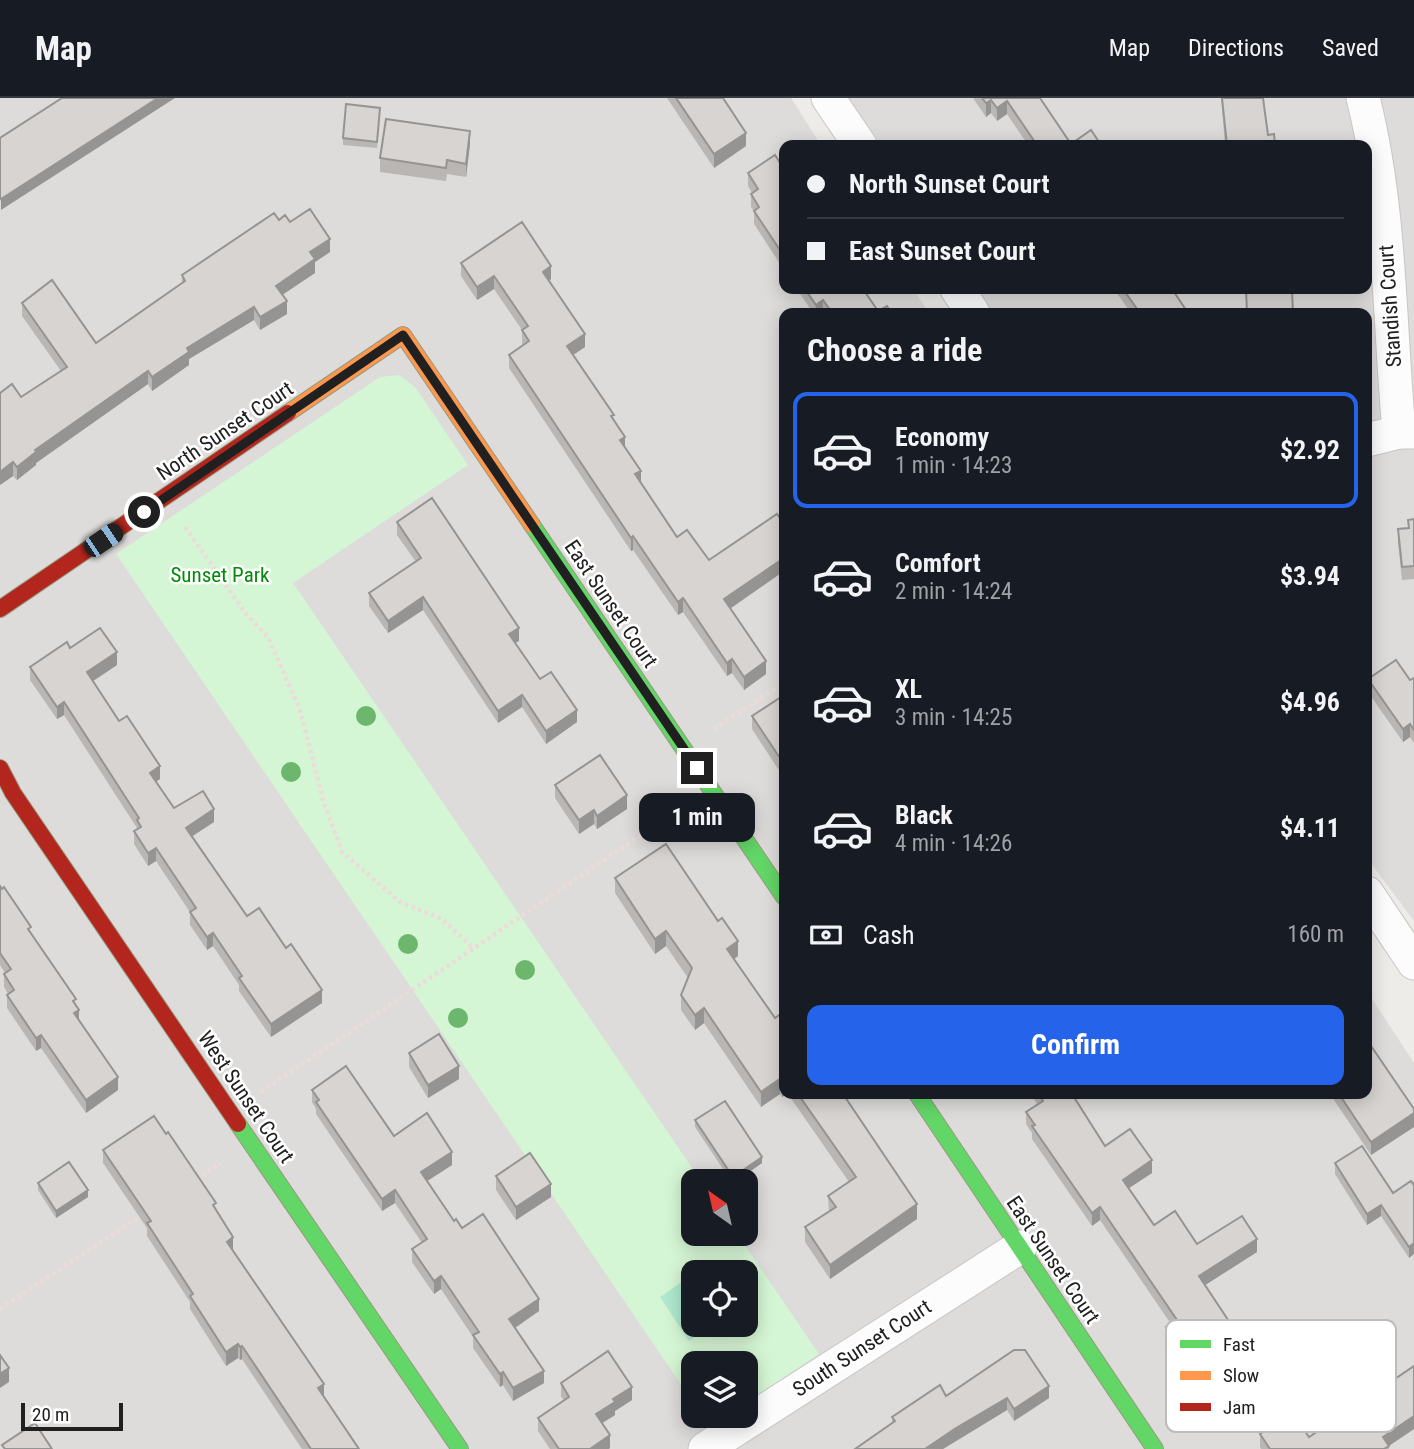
<!DOCTYPE html>
<html lang="en">
<head>
<meta charset="utf-8">
<style>
	body { margin:0; font-family:"Roboto Condensed",sans-serif; background:#242831; color:#f1f3f6; height:100vh; display:flex; flex-direction:column; font-size:26px; white-space:nowrap }
	* { box-sizing:border-box; margin:0 }
	p { font-size:23px; color:#9ea1a6 }
	.icon { flex:none; width:38px; height:38px; fill:none; stroke:currentColor; stroke-width:2; stroke-linecap:round; stroke-linejoin:round }
	.map { position:relative; flex:1; overflow:hidden }
	.details { position:absolute; left:779px; top:210px; width:593px; height:791px; display:flex; flex-direction:column; background:#171b24; border-radius:14px; box-shadow:0 4px 18px #0003 }
	.details>* { flex:none }
	.top-card { position:absolute; left:779px; top:42px; width:593px; height:154px; border-radius:14px; box-shadow:0 4px 18px #0003; display:grid; align-content:center; height:154px; padding:0 28px; background:#171b24 }
	.needle { width:46px; rotate:326deg }
	.tools { position:absolute; left:681px; top:1071px; display:grid; gap:14px }
	.tools a { display:grid; place-items:center; width:77px; height:77px; border-radius:14px; background:#171b24; box-shadow:0 4px 18px #0003; font-size:35px }
	.scale { position:absolute; left:21px; bottom:18px; width:102px; box-sizing:border-box; padding-left:7px; border:4px solid #202020; border-top:0; font-size:19px; line-height:24px; white-space:nowrap; color:#202020; -webkit-text-stroke:5px #fff; paint-order:stroke }
	.end { position:absolute; width:32px; height:32px; margin:-16px; border:9px solid #202020; background:#fff; box-shadow:0 0 0 4px #fff }
	.from { border-radius:50% }
	.bubble { position:absolute; height:49px; border-radius:14px; background:#171b24; box-shadow:0 4px 18px #0003; font-size:23px; font-weight:700; line-height:49px; text-align:center }
	.car { position:absolute; width:21px; height:42px; margin:-21px -10px; border-radius:9px; box-shadow:0 0 5px 2px #0007; background:linear-gradient(#222 24%,#8ab4d8 0 40%,#222 0 76%,#8ab4d8 0 86%,#222 0) }
	.top-card b { display:flex; align-items:center; gap:24px; height:66px; font-size:26px }
	.top-card b+b { border-top:2px solid #363941 }
	.top-card i { width:18px; height:18px; background:#f1f3f6 }
	ul { padding:0; list-style:none }
	li { display:flex; align-items:center; gap:21px; height:116px; margin:0 14px 10px; padding:0 14px; border:4px solid transparent; border-radius:14px }
	li div { flex:1 }
	li b { display:block; font-size:26px }
	li em { font-style:normal; font-weight:700 }
	li.current { border-color:#2563eb }
	li>.icon { width:63px; height:63px; stroke-width:1.5 }
	h2 { padding:0 28px; font-size:32px; line-height:84px }
	.pay { display:flex; align-items:center; gap:18px; height:77px; padding:0 28px; font-size:26px }
	.pay p { margin-inline-start:auto }
	.action { display:flex; gap:14px; margin-top:auto; padding:14px 28px }
	.action a { flex:1; height:80px; border-radius:14px; background:#2563eb; color:#fff; font-size:28px; font-weight:700; line-height:80px; text-align:center }
	header { display:flex; align-items:center; gap:42px; box-sizing:border-box; height:98px; padding:0 35px; background:#171b24; border-bottom:2px solid #363941 }
	header strong { font-size:33px }
	nav { display:flex; gap:38px; margin-inline-start:auto; font-size:24px }
	.map>svg:first-child { display:block }
	.residential { fill:#dddcda; fill-rule:evenodd }
	.park { fill:#d5f6d4; fill-rule:evenodd }
	.pitch { fill:#b0e9cf }
	.lines { fill:none; stroke-linecap:round; stroke-linejoin:round }
	.street-casing { stroke:#c7c6c5; stroke-width:35 }
	.fast-casing { stroke:#98997f; stroke-width:18 }
	.slow-casing { stroke:#98997f; stroke-width:18 }
	.jam-casing { stroke:#98997f; stroke-width:18 }
	.path { stroke:#ecdbd9; stroke-width:4.5; stroke-dasharray:3.5 3.5; stroke-linecap:butt }
	.street { stroke:#fcfcfc; stroke-width:33 }
	.fast { stroke:#63d668; stroke-width:16 }
	.slow { stroke:#ff974d; stroke-width:16 }
	.jam { stroke:#b3261e; stroke-width:16 }
	.tree { fill:#6cb66d }
	.wall { fill:#b9b6b4 }
	.shaded-wall { fill:#969492 }
	.building { fill:#d7d4d1; stroke:#969492; stroke-width:2 }
	.route { stroke:#202020; stroke-width:9 }
	.labels { text-anchor:middle; stroke-width:5; stroke-linejoin:round; paint-order:stroke }
	.street-label { font-size:21px; fill:#202020; stroke:#fff }
	.park-label { font-size:21px; fill:#028a08; stroke:#fff }
	.key { fill:#fff; stroke:#bcbcbc; stroke-width:2 }
	.key-label { font-size:19px; fill:#202020 }
</style>
</head>
<body>
<header>
<strong>Map</strong>
<nav><a>Map</a><a>Directions</a><a>Saved</a></nav>
</header>
<div class="map">
<svg width="1414" height="1351" viewBox="0 0 1414 1351">
	<rect width="100%" height="100%" fill="#eeece9"/>
	<!-- residential -->
	<g class="residential">
		<path d="M0,0H791L821,47H784V191H913L929,215H784V996H1367V893L1414,965V1351H0ZM693,1083H746V1136H693ZM693,1174H746V1227H693ZM693,1265H746V1318H693Z"/>
		<path d="M828,0H1414V823L1367,760V215H973L957,191H1367V47H860Z"/>
	</g>
	<!-- park -->
	<path class="park" d="M399,277L415,289L468,367L293,485L701,1083H693V1136H737L819,1256L746,1304V1265H693V1304L116,456L380,279ZM693,1174H746V1227H693Z"/>
	<!-- pitch -->
	<path class="pitch" d="M693,1176V1227H713L689,1243L660,1199Z"/>
	<g class="lines">
		<!-- street casing -->
		<g class="street-casing">
			<g id="street">
				<path d="M828,0L860,47"/>
				<path d="M1363,0C1391,109 1389,223 1399,334"/>
				<path d="M957,191L973,215"/>
				<path d="M1367,342L1399,334H1414"/>
				<path d="M1367,795L1414,865"/>
				<path d="M705,1351L1020,1149"/>
			</g>
		</g>
		<!-- fast casing -->
		<g class="fast-casing">
			<g id="fast">
				<path d="M532,427L784,799"/>
				<path d="M917,996L1155,1351"/>
				<path d="M238,1026L460,1351"/>
			</g>
		</g>
		<!-- slow casing -->
		<g class="slow-casing">
			<path id="slow" d="M288,315L403,237L532,427"/>
		</g>
		<!-- jam casing -->
		<g class="jam-casing">
			<g id="jam">
				<path d="M0,511L288,315"/>
				<path d="M0,670L13,695L238,1026"/>
			</g>
		</g>
		<!-- path -->
		<g class="path">
			<path d="M185,429L246,516L268,539L300,612L324,705L342,754L400,804L442,821L473,850"/>
			<path d="M714,631L784,585"/>
			<path d="M261,994L680,711"/>
			<path d="M196,1081L221,1065"/>
			<path d="M0,1211L142,1117"/>
		</g>
		<!-- street -->
		<use href="#street" class="street"/>
		<!-- fast -->
		<use href="#fast" class="fast"/>
		<!-- slow -->
		<use href="#slow" class="slow"/>
		<!-- jam -->
		<use href="#jam" class="jam"/>
	</g>
	<!-- trees -->
	<g class="tree">
		<circle cx="366" cy="618" r="10"/>
		<circle cx="291" cy="674" r="10"/>
		<circle cx="408" cy="846" r="10"/>
		<circle cx="525" cy="872" r="10"/>
		<circle cx="458" cy="920" r="10"/>
	</g>
	<!-- wall -->
	<g class="wall">
		<path d="M667,0H723L746,48L714,70Z"/>
		<path d="M973,0H1040L1071,46L1101,47H1028L1007,16L997,23L991,15L986,19Z"/>
		<path d="M1221,0H1263L1268,37L1275,47H1225Z"/>
		<path d="M380,17L377,50L343,47V40Z"/>
		<path d="M470,46L466,79L447,76L446,83L380,74V60Z"/>
		<path d="M784,71V172L754,126V113L751,109V96L752,95L748,88V75Z"/>
		<path d="M279,122L290,124L330,154L315,164V175L282,197L287,216L260,232L254,222L189,261V267L152,293L148,286L36,365V367L17,382L13,378L0,387V295L21,299L61,273L22,218V205L96,245L182,185V177Z"/>
		<path d="M461,165L551,181L550,183L585,249L573,257L614,322L641,385L677,439L709,462L784,426V473L730,510L766,576L744,592L732,575L727,578L683,514L678,517L633,452L631,453L509,270V257L523,247L522,245V232L494,191L477,202L461,178Z"/>
		<path d="M797,191H863L878,213L891,215H813Z"/>
		<path d="M1114,191H1172L1188,215H1131Z"/>
		<path d="M1414,421V481L1402,482L1398,444V431L1408,430V422Z"/>
		<path d="M397,424L519,543L515,545L540,581L577,624L546,646L522,609L498,625L423,512L388,535L369,508V495L416,464L397,437Z"/>
		<path d="M70,550L117,567L93,583L160,681L156,684L174,710L214,724L193,738L247,818L322,905L271,939L239,893V887L213,848L207,852L190,827V814L156,763L148,768L134,746V733L137,731V730L64,617L57,621L30,582V569Z"/>
		<path d="M1414,580V645L1410,639L1403,644L1368,594V581L1410,582Z"/>
		<path d="M784,597V680L752,631V618Z"/>
		<path d="M555,687L627,711L597,731L594,726L579,736L555,700Z"/>
		<path d="M615,780L738,858L734,861L775,920L784,996H787L782,999L780,996L761,1009L704,925L695,932L681,912V897L688,880L666,848L655,856L615,795Z"/>
		<path d="M0,788L31,834L76,907L79,923L118,992L86,1015L41,950L36,953L7,910V897L8,896L4,889V876L5,875L0,867Z"/>
		<path d="M409,955L459,981L428,1000L409,969Z"/>
		<path d="M312,992L394,1038L452,1067L427,1083L454,1123L539,1213L515,1230L544,1285L513,1303L503,1287L500,1289L473,1250V1239L441,1191L434,1196L412,1164V1151L422,1145L395,1105L382,1113L316,1016V1011L312,1004Z"/>
		<path d="M788,996H843L917,1121L830,1181L805,1144V1129L829,1113L828,1098L849,1084Z"/>
		<path d="M1031,996H1072L1105,1048L1152,1075L1129,1090L1154,1127L1197,1146L1257,1154L1205,1187L1240,1253L1198,1280L1190,1267L1185,1270L1166,1242V1229L1171,1226L1100,1122L1092,1128L1032,1041V1035L1026,1026V1014L1037,1006Z"/>
		<path d="M1330,996H1367L1414,1011V1029L1371,1057Z"/>
		<path d="M695,1022L762,1065L736,1083H731L695,1029Z"/>
		<path d="M103,1052L216,1113L233,1153L324,1299L359,1351H302L242,1261L240,1262L238,1260L226,1268L190,1211V1204L147,1138V1130L103,1065Z"/>
		<path d="M1335,1065L1393,1095L1411,1083L1409,1160L1381,1118L1367,1127L1335,1076Z"/>
		<path d="M496,1078L551,1099L516,1122L496,1092Z"/>
		<path d="M38,1085L88,1099L56,1120L38,1092Z"/>
		<path d="M1414,1268V1331L1389,1348V1351H1261L1260,1349V1336L1309,1339Z"/>
		<path d="M561,1285L632,1302L615,1313V1317L602,1325L610,1350L550,1351L538,1333V1320L564,1303L561,1298Z"/>
		<path d="M946,1298L1049,1300L1014,1323L1007,1312L943,1351H855L892,1325V1319Z"/>
	</g>
	<!-- shaded-wall -->
	<g class="shaded-wall">
		<path d="M158,0H175L1,112V101Z"/>
		<path d="M991,2V15L986,19V5Z"/>
		<path d="M1007,3V16L997,23V10Z"/>
		<path d="M470,33V46L466,79V66Z"/>
		<path d="M746,35V48L714,70V56Z"/>
		<path d="M330,141V154L315,164V175L276,201V188L310,154Z"/>
		<path d="M551,168V181L543,187V174Z"/>
		<path d="M494,178V191L477,202V189Z"/>
		<path d="M823,202V215H816V207Z"/>
		<path d="M287,203V216L260,232V219Z"/>
		<path d="M254,209V222L189,261V267L152,293V279L187,250Z"/>
		<path d="M585,236V249L567,261V248Z"/>
		<path d="M148,273V286L36,365V367L17,382V369L35,352Z"/>
		<path d="M625,339V352L620,342Z"/>
		<path d="M13,364V378L0,387V374Z"/>
		<path d="M641,373V386L635,376Z"/>
		<path d="M633,438V452L631,453V440Z"/>
		<path d="M784,460V473L724,515V501Z"/>
		<path d="M423,499V512L388,535V523Z"/>
		<path d="M683,500V514L678,517V504Z"/>
		<path d="M519,530V543L509,548V536Z"/>
		<path d="M117,554V567L87,587V574Z"/>
		<path d="M732,561V575L727,578V565Z"/>
		<path d="M766,563V576L744,592V579Z"/>
		<path d="M522,597V609L498,625V613Z"/>
		<path d="M64,604V617L57,621V609Z"/>
		<path d="M577,612V624L546,646V633Z"/>
		<path d="M1410,626V639L1403,644V631Z"/>
		<path d="M160,668V681L150,687V675Z"/>
		<path d="M627,697V711L597,731V718Z"/>
		<path d="M214,711V724L186,742V730Z"/>
		<path d="M594,712V726L579,736V722Z"/>
		<path d="M156,750V763L148,768V755Z"/>
		<path d="M666,833V848L655,856V841Z"/>
		<path d="M213,835V848L207,852V839Z"/>
		<path d="M738,843V858L727,866V851Z"/>
		<path d="M322,892V905L271,939V926Z"/>
		<path d="M704,910V925L695,932V917Z"/>
		<path d="M79,912V925L74,915Z"/>
		<path d="M41,937V950L36,953V940Z"/>
		<path d="M459,968V981L428,1000V987Z"/>
		<path d="M118,979V992L86,1015V1002Z"/>
		<path d="M780,981V996L761,1009V994Z"/>
		<path d="M784,983V996H787L782,999V984Z"/>
		<path d="M1414,1015V1029L1371,1057V1044Z"/>
		<path d="M452,1054V1067L421,1087V1074Z"/>
		<path d="M762,1059V1065L736,1083H733V1079Z"/>
		<path d="M1152,1062V1075L1123,1094V1082Z"/>
		<path d="M551,1086V1099L516,1122V1109Z"/>
		<path d="M88,1092V1099L56,1120V1113Z"/>
		<path d="M395,1092V1105L382,1113V1101Z"/>
		<path d="M917,1106V1121L830,1181V1167Z"/>
		<path d="M1381,1107V1118L1367,1127V1116Z"/>
		<path d="M1100,1109V1122L1092,1128V1115Z"/>
		<path d="M233,1139V1153L227,1144Z"/>
		<path d="M1257,1141V1154L1199,1191V1178Z"/>
		<path d="M1414,1145V1156L1409,1160V1149Z"/>
		<path d="M441,1178V1191L434,1196V1183Z"/>
		<path d="M539,1201V1213L509,1234V1221Z"/>
		<path d="M1240,1240V1253L1198,1280V1267Z"/>
		<path d="M238,1246V1260L226,1268V1254Z"/>
		<path d="M242,1248V1261L240,1262V1249Z"/>
		<path d="M1190,1254V1267L1185,1270V1257Z"/>
		<path d="M9,1270V1284L0,1290V1276Z"/>
		<path d="M544,1273V1285L513,1303V1290Z"/>
		<path d="M503,1274V1287L500,1289V1276Z"/>
		<path d="M324,1286V1299L318,1290Z"/>
		<path d="M1049,1288V1300L1014,1323V1311Z"/>
		<path d="M632,1289V1302L615,1313V1317L596,1329V1316L613,1301Z"/>
		<path d="M1007,1300V1312L943,1351H925L956,1330Z"/>
		<path d="M1414,1318V1331L1384,1351L1383,1339Z"/>
		<path d="M610,1337V1350L609,1351H590Z"/>
	</g>
	<!-- building -->
	<g class="building">
		<path d="M62,0H158L1,101L0,100V40Z"/>
		<path d="M676,0H723L746,35L714,56Z"/>
		<path d="M982,0H1040L1071,46L1091,32L1101,47H1037L1007,3L997,10L991,2L986,5Z"/>
		<path d="M1222,0H1263L1268,37L1274,36L1275,47H1227Z"/>
		<path d="M346,6L380,10L377,44L343,40Z"/>
		<path d="M386,21L470,33L466,66L447,62L446,70L380,60Z"/>
		<path d="M775,57L784,71V158L754,113L759,109L751,96L758,91L748,75Z"/>
		<path d="M310,111L330,141L310,154L315,161L276,188L287,203L260,219L254,209L187,250L189,254L152,279L148,273L35,352L36,354L17,369L13,364L0,374V295L12,286L21,299L67,269L22,205L52,182L96,245L185,183L182,177L274,115L279,122L285,117L290,124Z"/>
		<path d="M522,124L551,168L543,174L585,236L567,248L614,317L611,318L625,339L620,342L641,373L635,376L677,439L687,432L709,462L777,416L784,426V460L724,501L766,563L744,579L732,561L727,565L683,500L678,504L633,438L631,440L509,257L529,243L522,232L528,228L494,178L477,189L461,165Z"/>
		<path d="M805,191H863L878,213L887,208L891,215H832L823,202L816,207Z"/>
		<path d="M1123,191H1172L1188,215H1140Z"/>
		<path d="M1246,191H1292L1293,215H1247Z"/>
		<path d="M432,400L519,530L509,536L540,581L551,574L577,612L546,633L522,597L498,613L423,499L388,523L369,495L421,460L397,424Z"/>
		<path d="M1414,421V468L1402,469L1398,431L1409,430L1408,422Z"/>
		<path d="M100,530L117,554L87,574L119,623L127,618L160,668L150,675L174,710L203,693L214,711L186,730L247,818L259,810L286,850L291,846L322,892L271,926L239,880L242,878L213,835L207,839L190,814L196,810L156,750L148,755L134,733L141,729L137,722L139,720L64,604L57,609L30,569L67,544L70,550Z"/>
		<path d="M1396,562L1410,582L1414,580V632L1410,626L1403,631L1368,581Z"/>
		<path d="M784,597V666L752,618Z"/>
		<path d="M600,657L627,697L597,718L594,712L579,722L555,687Z"/>
		<path d="M666,746L718,823L722,820L738,843L727,851L775,920L782,915L784,918V983L782,984L780,981L761,994L704,910L695,917L681,897L692,870L666,833L655,841L615,780Z"/>
		<path d="M0,788L2,791L4,789L31,829L28,831L76,901L73,903L79,912L74,915L118,979L86,1002L41,937L36,940L7,897L14,892L4,876L11,871L0,855Z"/>
		<path d="M439,936L459,968L428,987L409,955Z"/>
		<path d="M1367,942L1414,1011V1015L1371,1044L1339,996H1367Z"/>
		<path d="M346,968L394,1038L427,1015L452,1054L421,1074L454,1123L456,1121L462,1130L483,1116L539,1201L509,1221L544,1273L513,1290L503,1274L500,1276L473,1237L479,1234L441,1178L434,1183L412,1151L427,1141L395,1092L382,1101L316,1004L319,1002L312,992Z"/>
		<path d="M798,996H843L917,1106L830,1167L805,1129L836,1109L828,1098L856,1079Z"/>
		<path d="M1039,996H1072L1105,1048L1130,1031L1152,1062L1123,1082L1154,1127L1175,1113L1197,1146L1242,1118L1257,1141L1199,1178L1240,1240L1198,1267L1190,1254L1185,1257L1166,1229L1177,1222L1100,1109L1092,1115L1032,1028L1035,1027L1026,1014L1043,1003Z"/>
		<path d="M725,1003L762,1059L733,1079L695,1022Z"/>
		<path d="M154,1018L166,1036L168,1034L216,1105L213,1107L233,1139L227,1144L324,1286L318,1290L359,1351H311L242,1248L240,1249L238,1246L226,1254L190,1198L193,1196L147,1125L151,1123L103,1052Z"/>
		<path d="M1362,1048L1393,1095L1411,1083L1413,1086L1414,1085V1145L1409,1149L1381,1107L1367,1116L1335,1065Z"/>
		<path d="M530,1055L551,1086L516,1109L496,1078Z"/>
		<path d="M69,1064L88,1092L56,1113L38,1085Z"/>
		<path d="M1014,1252H1025L1049,1288L1014,1311L1007,1300L956,1330L925,1351H855L895,1323L892,1319L940,1287L946,1298Z"/>
		<path d="M608,1253L632,1289L613,1301L615,1304L596,1316L610,1337L590,1351H559L538,1320L569,1299L561,1285Z"/>
		<path d="M0,1257L9,1270L0,1276Z"/>
		<path d="M1414,1268V1318L1383,1339L1389,1348L1384,1351H1270L1260,1336L1292,1314L1309,1339Z"/>
		<path d="M35,1325L52,1351H5L2,1347Z"/>
	</g>
	<g class="lines">
		<!-- route -->
		<path class="route" d="M144,414L403,237L697,670"/>
	</g>
	<g class="labels">
		<!-- street labels -->
		<g class="street-label">
			<text transform="translate(1390 208) rotate(-94)" y="7">Standish Court</text>
			<text transform="translate(225 333) rotate(-34)" y="7">North Sunset Court</text>
			<text transform="translate(611 506) rotate(56)" y="7">East Sunset Court</text>
			<text transform="translate(246 999) rotate(56)" y="7">West Sunset Court</text>
			<text transform="translate(1053 1162) rotate(56)" y="7">East Sunset Court</text>
			<text transform="translate(862 1250) rotate(-33)" y="7">South Sunset Court</text>
		</g>
		<!-- park labels -->
		<g class="park-label">
			<text x="220" y="484">Sunset Park</text>
		</g>
	</g>
	<!-- legend -->
	<rect x="1166" y="1222" width="230" height="112" rx="10" class="key"/>
	<rect x="1180" y="1242" width="31" height="8" fill="#63d668"/>
	<rect x="1180" y="1273" width="31" height="9" fill="#ff974d"/>
	<rect x="1180" y="1305" width="31" height="8" fill="#b3261e"/>
	<g class="key-label">
		<text x="1223" y="1253">Fast</text>
		<text x="1223" y="1284">Slow</text>
		<text x="1223" y="1316">Jam</text>
	</g>
</svg>
<div class="tools">
<a><svg class="needle" viewBox="-14 -14 28 28"><path d="M0-13l5 13h-10z" fill="#e53935"/><path d="M0 13l5-13h-10z" fill="#9ea1a6"/></svg></a>
<a><svg class="icon" aria-label="locate" viewBox="0 0 24 24"><circle cx="12" cy="12" r="6"/><path d="M12 2v4M12 18v4M2 12h4M18 12h4"/></svg></a>
<a><svg class="icon" aria-label="layers" viewBox="0 0 24 24"><path d="M12 4l9 5-9 5-9-5zM3 14l9 5 9-5"/></svg></a>
</div>
<div class="scale">20 m</div>
<i class="end from" style="left:144px;top:414px"></i>
<i class="end" style="left:697px;top:670px"></i>
<div class="bubble" style="left:639px;top:695px;width:116px">1 min</div>
<i class="car" style="left:103px;top:442px;rotate:56deg"></i>
<div class="top-card">
<b><i class="from"></i>North Sunset Court</b>
<b><i></i>East Sunset Court</b>
</div>
<section class="details">
<h2>Choose a ride</h2>
<ul>
<li class="current"><svg class="icon" aria-label="car" viewBox="0 0 24 24"><path d="M5 17H2v-5l4-1 3-4h7l3 4 3 1v5h-3M9 17h6M6 11h13"/><circle cx="7" cy="17" r="2"/><circle cx="17" cy="17" r="2"/></svg><div><b>Economy</b><p>1 min · 14:23</p></div><em>$2.92</em></li>
<li><svg class="icon" aria-label="car" viewBox="0 0 24 24"><path d="M5 17H2v-5l4-1 3-4h7l3 4 3 1v5h-3M9 17h6M6 11h13"/><circle cx="7" cy="17" r="2"/><circle cx="17" cy="17" r="2"/></svg><div><b>Comfort</b><p>2 min · 14:24</p></div><em>$3.94</em></li>
<li><svg class="icon" aria-label="car" viewBox="0 0 24 24"><path d="M5 17H2v-5l4-1 3-4h7l3 4 3 1v5h-3M9 17h6M6 11h13"/><circle cx="7" cy="17" r="2"/><circle cx="17" cy="17" r="2"/></svg><div><b>XL</b><p>3 min · 14:25</p></div><em>$4.96</em></li>
<li><svg class="icon" aria-label="car" viewBox="0 0 24 24"><path d="M5 17H2v-5l4-1 3-4h7l3 4 3 1v5h-3M9 17h6M6 11h13"/><circle cx="7" cy="17" r="2"/><circle cx="17" cy="17" r="2"/></svg><div><b>Black</b><p>4 min · 14:26</p></div><em>$4.11</em></li>
</ul>
<div class="pay"><svg class="icon" aria-label="cash" viewBox="0 0 24 24"><path d="M3 7h18v10H3z"/><circle cx="12" cy="12" r="2"/></svg>Cash<p>160 m</p></div>
<div class="action"><a>Confirm</a></div>
</section>
</div>
</body>
</html>
